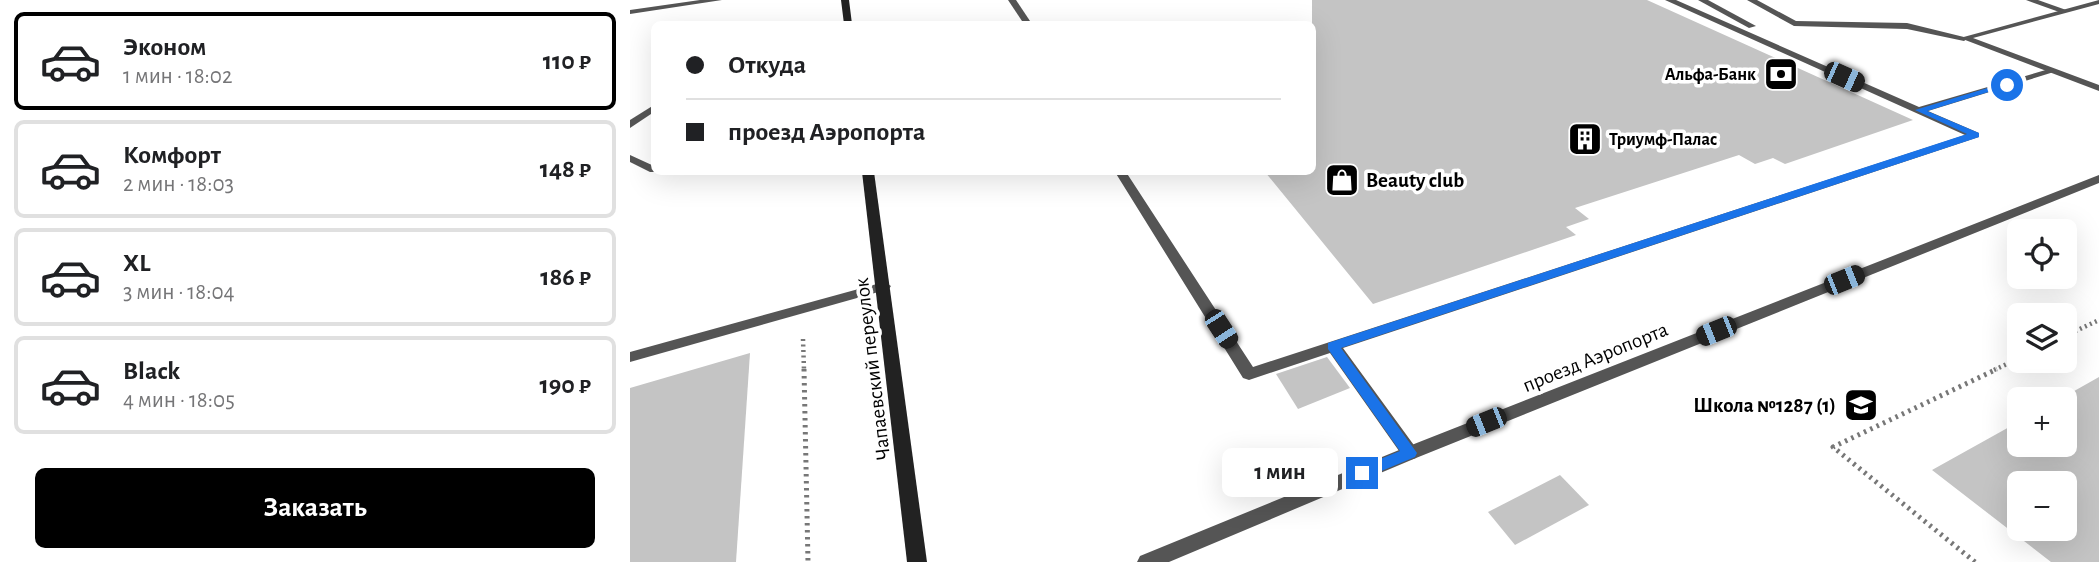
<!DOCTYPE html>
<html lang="ru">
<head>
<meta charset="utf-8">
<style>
	body { margin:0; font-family:"Alegreya Sans",sans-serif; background:#f6f6f6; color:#202124; height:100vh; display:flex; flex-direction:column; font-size:26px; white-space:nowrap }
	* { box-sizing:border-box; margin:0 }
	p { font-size:23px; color:#757577 }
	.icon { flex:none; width:38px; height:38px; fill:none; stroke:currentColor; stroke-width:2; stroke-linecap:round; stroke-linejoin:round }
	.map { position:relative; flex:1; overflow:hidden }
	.sheet { display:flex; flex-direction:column; background:#fff; width:630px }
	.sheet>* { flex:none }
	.hud { position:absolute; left:21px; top:21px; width:665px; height:154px; border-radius:10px; box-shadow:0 7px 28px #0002; display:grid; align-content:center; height:154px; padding:0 35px; background:#fff }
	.tools { position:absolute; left:1377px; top:219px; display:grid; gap:14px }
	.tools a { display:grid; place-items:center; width:70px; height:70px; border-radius:10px; background:#fff; box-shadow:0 7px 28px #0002; font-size:35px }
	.end { position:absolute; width:32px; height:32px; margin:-16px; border:9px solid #1a73e8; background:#fff; box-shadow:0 0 0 4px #fff }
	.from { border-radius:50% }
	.bubble { position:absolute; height:49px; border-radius:10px; background:#fff; box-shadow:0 7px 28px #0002; font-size:23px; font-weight:600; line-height:49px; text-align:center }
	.car { position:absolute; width:21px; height:42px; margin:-21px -10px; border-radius:9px; box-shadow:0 0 5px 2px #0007; background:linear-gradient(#222 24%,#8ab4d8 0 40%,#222 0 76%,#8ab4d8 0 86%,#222 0) }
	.hud b { display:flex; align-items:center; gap:24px; height:66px; font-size:26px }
	.hud b+b { border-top:2px solid #e0e0e0 }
	.hud i { width:18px; height:18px; background:#202124 }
	ul { padding:12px 0 0; list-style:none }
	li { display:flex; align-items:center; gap:21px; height:98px; margin:0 14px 10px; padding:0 21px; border:4px solid #e0e0e0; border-radius:10px }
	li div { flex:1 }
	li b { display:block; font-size:26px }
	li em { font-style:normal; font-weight:600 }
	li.active { border-color:#000 }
	li>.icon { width:63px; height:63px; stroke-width:1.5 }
	.action { display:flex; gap:14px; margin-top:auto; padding:14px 35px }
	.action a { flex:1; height:80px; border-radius:10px; background:#000; color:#fff; font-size:28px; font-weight:600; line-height:80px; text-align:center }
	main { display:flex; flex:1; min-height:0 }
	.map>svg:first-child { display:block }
	.building { fill:#c4c4c4; fill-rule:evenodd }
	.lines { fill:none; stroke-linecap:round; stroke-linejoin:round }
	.path-far1 { stroke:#777; stroke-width:4.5; stroke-dasharray:2 3.5; stroke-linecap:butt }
	.path { stroke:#777; stroke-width:5; stroke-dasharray:2.5 4.5; stroke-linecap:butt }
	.lane { fill:#555; fill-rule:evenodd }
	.street { fill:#555; fill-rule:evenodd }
	.secondary { fill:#222; fill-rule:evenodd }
	.route { fill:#1a73e8 }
	.labels { text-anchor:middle; stroke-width:7; stroke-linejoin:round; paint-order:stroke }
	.far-poi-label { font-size:18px; font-weight:bold; fill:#000; stroke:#fff; text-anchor:end }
	.poi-label { font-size:21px; font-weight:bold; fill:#000; stroke:#fff; text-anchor:start }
	.street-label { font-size:21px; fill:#000; stroke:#fff }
</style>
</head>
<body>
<main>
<section class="sheet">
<ul>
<li class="active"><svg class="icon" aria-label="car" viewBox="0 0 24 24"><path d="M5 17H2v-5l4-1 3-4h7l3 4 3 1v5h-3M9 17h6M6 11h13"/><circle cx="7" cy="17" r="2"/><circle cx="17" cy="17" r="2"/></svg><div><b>Эконом</b><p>1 мин · 18:02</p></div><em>110 ₽</em></li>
<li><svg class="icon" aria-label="car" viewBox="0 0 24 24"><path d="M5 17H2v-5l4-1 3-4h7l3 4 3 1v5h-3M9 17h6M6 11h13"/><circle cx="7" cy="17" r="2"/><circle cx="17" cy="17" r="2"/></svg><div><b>Комфорт</b><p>2 мин · 18:03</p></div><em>148 ₽</em></li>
<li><svg class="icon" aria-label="car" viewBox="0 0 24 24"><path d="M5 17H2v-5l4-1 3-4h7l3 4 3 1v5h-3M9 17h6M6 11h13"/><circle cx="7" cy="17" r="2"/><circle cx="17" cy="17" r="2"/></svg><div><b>XL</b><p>3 мин · 18:04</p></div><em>186 ₽</em></li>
<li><svg class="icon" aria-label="car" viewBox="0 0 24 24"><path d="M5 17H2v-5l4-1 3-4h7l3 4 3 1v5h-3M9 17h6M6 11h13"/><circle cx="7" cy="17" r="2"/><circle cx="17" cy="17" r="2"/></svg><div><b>Black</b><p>4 мин · 18:05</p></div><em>190 ₽</em></li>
</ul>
<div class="action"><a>Заказать</a></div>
</section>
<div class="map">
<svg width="1469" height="562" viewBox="0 0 1469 562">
	<rect width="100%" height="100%" fill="#fff"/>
	<!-- building -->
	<g class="building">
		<path d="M682,0H1017L1283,120L1155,164L1143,158L1125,164L1109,155L945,208L959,219L936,227L946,235L743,304L635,172H682Z"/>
		<path d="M120,353L106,562H0V388Z"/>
		<path d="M697,357L720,388L668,409L646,374Z"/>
		<path d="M1469,377V562H1421L1302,470L1390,421V444H1435V399H1430ZM1390,483H1435V528H1390Z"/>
		<path d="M930,475L959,505L885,545L858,512Z"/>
	</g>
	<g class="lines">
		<!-- path-far1 -->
		<g class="path-far1">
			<path d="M1435,336L1469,320"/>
			<path d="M173,339L174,370"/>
			<path d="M1364,370L1390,358"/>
		</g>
		<!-- path -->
		<g class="path">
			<path d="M174,369L178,562"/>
			<path d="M1345,562L1203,447L1367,369"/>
		</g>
		<!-- lane -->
		<g class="lane">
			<path d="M70,0H92L0,14V10Z"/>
			<path d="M378,0H386L402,24H394Z"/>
			<path d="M1035,0H1046L1289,107L1419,69L1427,71L1298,111L1349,133V137L713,348L786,448L789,453L786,458L780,460L774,458L700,353L619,380L613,378L485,172H496L623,367L1335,135Z"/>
			<path d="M1068,0H1078L1126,26L1119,28Z"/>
			<path d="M1117,0H1127L1166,21L1277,23L1338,38L1334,41L1277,29L1164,26Z"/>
			<path d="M1396,0H1408L1439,11L1432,13Z"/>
			<path d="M24,105V112L0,128V120Z"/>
			<path d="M0,155L24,166V172H29H20L0,162Z"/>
			<path d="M36,172H123L117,175H42Z"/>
			<path d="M254,282L261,286L259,289L0,362V352Z"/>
		</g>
		<!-- street -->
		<g class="street">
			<path d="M1469,0V4L1343,38L1469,85V91L1330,38Z"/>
			<path d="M1469,175V183L786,458L539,562H507L510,556L774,448Z"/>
		</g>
		<!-- secondary -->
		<g class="secondary">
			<path d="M211,0H219L222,24H214Z"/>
			<path d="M232,172H244L297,562H277Z"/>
		</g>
	</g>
	<!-- route -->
	<path class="route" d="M1374,83L1381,85L1297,111L1349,133V137L711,348L787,453L785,457L737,477H726L724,473L726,469L770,451L698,349V343L1337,134L1285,110Z"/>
	<!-- icons -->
	<defs>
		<g id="bank-square" transform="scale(1.75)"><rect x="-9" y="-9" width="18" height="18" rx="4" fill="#000" stroke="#fff"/><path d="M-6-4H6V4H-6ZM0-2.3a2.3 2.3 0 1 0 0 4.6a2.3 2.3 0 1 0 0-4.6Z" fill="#fff"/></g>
		<g id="building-square" transform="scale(1.75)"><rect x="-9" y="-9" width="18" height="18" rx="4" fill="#000" stroke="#fff"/><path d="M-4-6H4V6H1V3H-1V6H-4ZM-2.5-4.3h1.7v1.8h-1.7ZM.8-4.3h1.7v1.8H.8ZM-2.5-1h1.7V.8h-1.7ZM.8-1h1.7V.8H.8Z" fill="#fff"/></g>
		<g id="shop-square" transform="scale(1.75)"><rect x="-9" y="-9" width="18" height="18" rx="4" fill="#000" stroke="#fff"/><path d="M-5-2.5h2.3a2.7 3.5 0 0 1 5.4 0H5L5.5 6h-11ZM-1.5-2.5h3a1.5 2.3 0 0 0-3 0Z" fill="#fff"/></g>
		<g id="school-square" transform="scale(1.75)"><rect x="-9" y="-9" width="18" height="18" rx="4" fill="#000" stroke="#fff"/><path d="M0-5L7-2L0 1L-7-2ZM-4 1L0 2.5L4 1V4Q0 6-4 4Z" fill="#fff"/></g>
	</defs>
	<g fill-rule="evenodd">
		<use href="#bank-square" x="1151" y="74"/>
		<use href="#building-square" x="955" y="139"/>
		<use href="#shop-square" x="712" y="180"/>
		<use href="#school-square" x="1231" y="405"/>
	</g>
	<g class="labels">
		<!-- far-poi labels -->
		<g class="far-poi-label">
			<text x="1126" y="80">Альфа-Банк</text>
			<text x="979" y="145" text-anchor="start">Триумф-Палас</text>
		</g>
		<!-- poi labels -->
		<g class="poi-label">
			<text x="736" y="187">Beauty club</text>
			<text x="1206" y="412" text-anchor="end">Школа №1287 (1)</text>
		</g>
		<!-- street labels -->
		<g class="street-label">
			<text transform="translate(965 357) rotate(-22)" y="7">проезд Аэропорта</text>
			<text transform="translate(242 369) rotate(-97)" y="7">Чапаевский переулок</text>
		</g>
	</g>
</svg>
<div class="tools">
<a><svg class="icon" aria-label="locate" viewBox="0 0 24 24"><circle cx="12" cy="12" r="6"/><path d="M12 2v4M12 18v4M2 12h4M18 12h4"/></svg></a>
<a><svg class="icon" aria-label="layers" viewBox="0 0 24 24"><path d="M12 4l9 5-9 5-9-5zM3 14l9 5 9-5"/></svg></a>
<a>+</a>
<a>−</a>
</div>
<i class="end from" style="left:1377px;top:85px"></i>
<i class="end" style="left:732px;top:473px"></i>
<div class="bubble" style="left:592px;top:448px;width:116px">1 мин</div>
<i class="car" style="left:1214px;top:77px;rotate:114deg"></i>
<i class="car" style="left:1214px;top:280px;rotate:68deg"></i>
<i class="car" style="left:591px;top:329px;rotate:147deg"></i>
<i class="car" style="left:1086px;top:331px;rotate:248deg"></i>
<i class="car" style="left:856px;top:422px;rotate:248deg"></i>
<div class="hud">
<b><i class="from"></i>Откуда</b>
<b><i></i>проезд Аэропорта</b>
</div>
</div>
</main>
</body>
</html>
